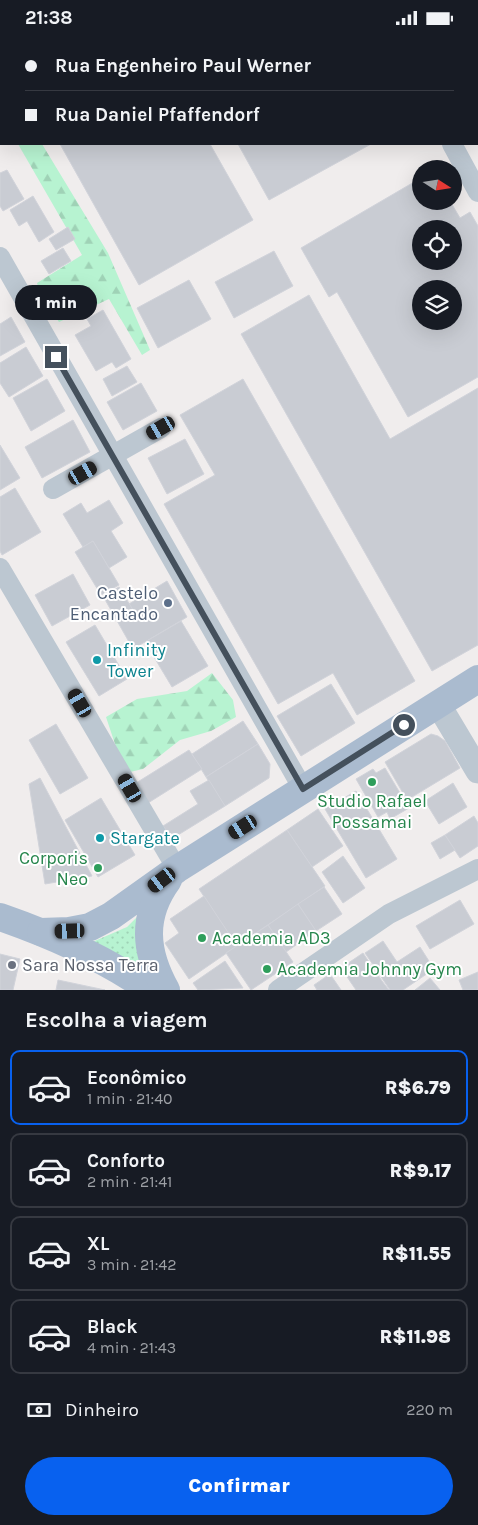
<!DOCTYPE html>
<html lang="pt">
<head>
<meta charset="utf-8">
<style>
	body { margin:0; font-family:Karla,sans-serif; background:#20242c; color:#f1f3f6; height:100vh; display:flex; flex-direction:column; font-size:19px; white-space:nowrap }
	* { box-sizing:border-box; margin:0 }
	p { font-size:16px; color:#9ea1a6 }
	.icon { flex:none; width:28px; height:28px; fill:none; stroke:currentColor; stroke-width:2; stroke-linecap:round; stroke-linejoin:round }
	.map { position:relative; height:955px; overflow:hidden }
	.details { display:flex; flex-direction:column; background:#171b24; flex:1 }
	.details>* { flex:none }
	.guide { position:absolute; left:0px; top:0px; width:479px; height:110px; box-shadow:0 5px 20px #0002; display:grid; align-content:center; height:110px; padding:0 25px; background:#171b24 }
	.needle { width:32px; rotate:102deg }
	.buttons { position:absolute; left:412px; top:125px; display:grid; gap:10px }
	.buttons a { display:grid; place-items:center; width:50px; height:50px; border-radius:50%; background:#171b24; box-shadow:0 5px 20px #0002; font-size:25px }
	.end { position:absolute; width:22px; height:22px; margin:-11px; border:6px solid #44505c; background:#fff; box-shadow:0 0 0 2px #fff }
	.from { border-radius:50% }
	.bubble { position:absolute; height:35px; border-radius:18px; background:#171b24; box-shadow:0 5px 20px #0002; font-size:16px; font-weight:800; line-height:35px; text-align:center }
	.car { position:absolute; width:15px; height:30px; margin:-15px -8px; border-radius:6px; box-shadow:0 0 4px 1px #0007; background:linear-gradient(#222 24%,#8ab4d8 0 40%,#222 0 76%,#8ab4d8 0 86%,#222 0) }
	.guide b { display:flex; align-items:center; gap:18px; height:48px; font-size:19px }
	.guide b+b { border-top:1px solid #363941 }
	.guide i { width:12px; height:12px; background:#f1f3f6 }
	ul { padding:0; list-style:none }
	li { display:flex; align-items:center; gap:15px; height:75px; margin:0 10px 8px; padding:0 15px; border:2px solid #363941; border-radius:10px }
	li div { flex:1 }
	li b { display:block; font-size:19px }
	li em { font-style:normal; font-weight:800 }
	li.active { border-color:#0861ef }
	li>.icon { width:45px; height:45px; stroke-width:1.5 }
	h2 { padding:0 25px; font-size:22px; line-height:60px }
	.pay { display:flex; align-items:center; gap:12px; height:55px; padding:0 25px; font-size:19px }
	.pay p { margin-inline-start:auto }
	.button { display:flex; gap:10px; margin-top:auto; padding:10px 25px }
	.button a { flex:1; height:58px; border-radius:30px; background:#0861ef; color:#fff; font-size:20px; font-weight:800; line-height:58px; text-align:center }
	.status { display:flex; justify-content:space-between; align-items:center; height:35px; padding:0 25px; background:#171b24; direction:ltr }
	.status svg { height:14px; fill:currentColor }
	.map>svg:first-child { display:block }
	.grass { fill:url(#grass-dots) }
	.forest { fill:url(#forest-firs) }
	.building { fill:#c9ccd3; stroke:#d1d3da; fill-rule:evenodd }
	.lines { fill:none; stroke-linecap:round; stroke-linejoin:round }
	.minor { stroke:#bcc7d1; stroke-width:20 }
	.tertiary { stroke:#bcc7d1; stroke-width:25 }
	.primary { stroke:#aabbcf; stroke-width:28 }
	.route { stroke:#44505c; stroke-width:6 }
	.service-dot { fill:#5c6f8a; stroke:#fff; stroke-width:2 }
	.culture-dot { fill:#0f9aa8; stroke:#fff; stroke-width:2 }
	.leisure-dot { fill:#2e9e5b; stroke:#fff; stroke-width:2 }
	.worship-dot { fill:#6b7280; stroke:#fff; stroke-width:2 }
	.labels { text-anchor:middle; stroke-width:4; stroke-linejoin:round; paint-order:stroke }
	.service-label { font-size:18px; fill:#4e5e75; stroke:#fff; text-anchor:end }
	.culture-label { font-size:18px; fill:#0d838f; stroke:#fff; text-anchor:start }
	.leisure-label { font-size:18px; fill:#27864d; stroke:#fff; text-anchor:start }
	.worship-label { font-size:18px; fill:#5b616d; stroke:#fff; text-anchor:start }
</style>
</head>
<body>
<div class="status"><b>21:38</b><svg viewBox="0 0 49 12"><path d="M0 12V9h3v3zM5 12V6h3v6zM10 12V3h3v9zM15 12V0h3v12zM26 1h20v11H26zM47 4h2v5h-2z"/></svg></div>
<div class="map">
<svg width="478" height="955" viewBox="0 0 478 955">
	<defs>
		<pattern id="grass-dots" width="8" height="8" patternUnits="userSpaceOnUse" patternTransform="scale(1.25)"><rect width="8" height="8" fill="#b7f3d1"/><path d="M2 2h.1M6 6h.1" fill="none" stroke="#9fd2b6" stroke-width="1.8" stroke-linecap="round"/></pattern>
		<pattern id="forest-firs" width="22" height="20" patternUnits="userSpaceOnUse" patternTransform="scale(1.25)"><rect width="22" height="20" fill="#b7f3d1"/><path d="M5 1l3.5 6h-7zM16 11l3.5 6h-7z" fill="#9fd2b6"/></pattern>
	</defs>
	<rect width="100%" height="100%" fill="#f0eded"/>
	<!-- grass -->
	<path class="grass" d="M140,879L150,947L90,908L127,892Z"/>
	<!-- forest -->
	<g class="forest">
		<path d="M18,109H42L108,218L150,315L142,320L109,264L59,287L40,259L37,248L82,220Z"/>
		<path d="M212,638L233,665L236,682L211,696L180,705L143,734L130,737L118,718L106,682L137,664L187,656Z"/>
	</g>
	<!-- building -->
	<g class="building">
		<path d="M0,0H149L150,1H1V4Z"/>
		<path d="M179,0H370L371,1H179Z"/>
		<path d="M60,109H210L253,185L139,250Z"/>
		<path d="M238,109H371L269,165Z"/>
		<path d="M7,135L24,164L3,176L0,171V138Z"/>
		<path d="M421,143V166H450L460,183L470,177L478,191V342L408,382L337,257L329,262L301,213ZM421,194H454V226H421ZM421,254H454V286H421Z"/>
		<path d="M33,161L54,197L39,207L27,186L19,191L10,175Z"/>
		<path d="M68,192L75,204L56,215L49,204Z"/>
		<path d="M63,213L71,226L49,239L41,226Z"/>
		<path d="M274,216L293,251L234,283L215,247Z"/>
		<path d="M189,245L211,284L158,313L137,273Z"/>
		<path d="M309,260L390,404L478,353V610L432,636L241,299Z"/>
		<path d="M103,275L131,324L116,333L112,327L96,336L75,300L91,291L87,284Z"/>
		<path d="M11,282L25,307L0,321V289Z"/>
		<path d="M26,312L43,341L9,362L0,348V328Z"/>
		<path d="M127,331L137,347L112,361L103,344Z"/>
		<path d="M47,344L65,376L31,396L13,363Z"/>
		<path d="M243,344L415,646L357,680L333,638L278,669L164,469L215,440L180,380Z"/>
		<path d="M141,348L157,376L123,395L107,367Z"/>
		<path d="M73,385L90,417L42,443L25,412Z"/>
		<path d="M185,404L204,439L167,459L148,423Z"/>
		<path d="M0,410L20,443L0,455Z"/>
		<path d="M15,453L41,497L2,520L0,516V462Z"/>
		<path d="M109,465L123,488L111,496L127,522L109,533L93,506L83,512L63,479L81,468L87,478Z"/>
		<path d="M93,506L119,550L101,560L75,517Z"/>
		<path d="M73,539L90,570L52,591L35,560Z"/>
		<path d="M167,546L187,582L133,614L116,584L133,575L129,569Z"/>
		<path d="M119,552L133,575L116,584L103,561Z"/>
		<path d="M181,586L208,631L172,652L145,607Z"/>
		<path d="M95,590L127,644L99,661L66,607Z"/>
		<path d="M331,649L355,688L301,721L277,681Z"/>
		<path d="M243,686L258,709L206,742L192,719Z"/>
		<path d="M56,689L88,743L60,759L29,705Z"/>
		<path d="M431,699L438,701L445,706L460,733L407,765L385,727Z"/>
		<path d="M258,709L270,729L269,743L225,771L206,742Z"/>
		<path d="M189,715L202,734L148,768L136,748Z"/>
		<path d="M385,733L409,773L390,784L387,777L378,782L356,744L373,734L376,738Z"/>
		<path d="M40,743L92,841L45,849L29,749Z"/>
		<path d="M209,745L225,771L178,800L169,799L163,791L198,769L190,756Z"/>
		<path d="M453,748L467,772L439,789L425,766Z"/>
		<path d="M356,756L397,824L366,843L325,774Z"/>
		<path d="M101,763L135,820L98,842L65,785Z"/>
		<path d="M318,774L343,811L312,832L287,795Z"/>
		<path d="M474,781L478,788V811L460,823L445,800Z"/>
		<path d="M287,795L325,851L237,911L199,854Z"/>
		<path d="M445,800L455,815L440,824L431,808Z"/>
		<path d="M343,821L365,853L343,868L322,837Z"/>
		<path d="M324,852L342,879L316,896L298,869Z"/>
		<path d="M204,861L237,911L189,944L165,908L179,898L170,884Z"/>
		<path d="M460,865L474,889L430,914L416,891Z"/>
		<path d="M298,869L316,896L286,917L268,890Z"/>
		<path d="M268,890L293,927L251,955L226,918Z"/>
		<path d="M383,906L397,927L420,912L434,934L403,955H390L365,918Z"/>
		<path d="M363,918L382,946L389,955H356L341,933Z"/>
		<path d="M0,919L20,924L13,955H0Z"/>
		<path d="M225,926L243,953L198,955L193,948Z"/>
		<path d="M478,937V955H463L459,945Z"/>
		<path d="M330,939L341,955H317L314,950Z"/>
		<path d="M430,943L440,955H415Z"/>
		<path d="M58,945L105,955H56Z"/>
	</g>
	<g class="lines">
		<!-- minor -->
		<g class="minor">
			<path d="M452,109L478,157"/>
			<path d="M0,222L303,754"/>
			<path d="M53,454L161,393"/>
			<path d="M0,533L177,834"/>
			<path d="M278,955L389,879L478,834"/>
		</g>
		<!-- tertiary -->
		<path class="tertiary" d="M438,669L478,736"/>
		<!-- primary -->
		<g class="primary">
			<path d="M0,882C52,900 104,923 150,955"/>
			<path d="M41,897L69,896L90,892L111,881L177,834L478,644"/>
			<path d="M166,955C145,917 141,882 168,845"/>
		</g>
	</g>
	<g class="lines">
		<!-- route -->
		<path class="route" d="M56,322L303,754L404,690"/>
	</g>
	<!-- markers -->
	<circle class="service-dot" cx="168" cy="568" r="5"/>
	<g class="culture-dot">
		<circle cx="97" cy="625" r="5"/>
		<circle cx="100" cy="803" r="5"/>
	</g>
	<g class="leisure-dot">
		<circle cx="372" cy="747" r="5"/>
		<circle cx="98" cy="833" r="5"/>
		<circle cx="202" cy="903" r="5"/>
		<circle cx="267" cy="934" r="5"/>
	</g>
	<circle class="worship-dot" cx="12" cy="930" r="5"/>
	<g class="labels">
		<!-- service labels -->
		<g class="service-label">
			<text x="158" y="564">Castelo<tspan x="158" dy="21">Encantado</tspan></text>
		</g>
		<!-- culture labels -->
		<g class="culture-label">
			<text x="107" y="621">Infinity<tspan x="107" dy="21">Tower</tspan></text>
			<text x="110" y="809">Stargate</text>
		</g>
		<!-- leisure labels -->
		<g class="leisure-label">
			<text x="372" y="772" text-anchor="middle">Studio Rafael<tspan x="372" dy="21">Possamai</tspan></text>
			<text x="88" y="829" text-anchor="end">Corporis<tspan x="88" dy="21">Neo</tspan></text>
			<text x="212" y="909">Academia AD3</text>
			<text x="277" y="940">Academia Johnny Gym</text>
		</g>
		<!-- worship labels -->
		<g class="worship-label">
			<text x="22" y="936">Sara Nossa Terra</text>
		</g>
	</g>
</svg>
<div class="buttons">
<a><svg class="needle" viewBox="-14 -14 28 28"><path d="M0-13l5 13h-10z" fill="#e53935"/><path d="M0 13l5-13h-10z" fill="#9ea1a6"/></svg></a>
<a><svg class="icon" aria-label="locate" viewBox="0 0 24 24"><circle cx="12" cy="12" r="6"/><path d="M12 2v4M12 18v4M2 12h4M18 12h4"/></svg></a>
<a><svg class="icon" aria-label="layers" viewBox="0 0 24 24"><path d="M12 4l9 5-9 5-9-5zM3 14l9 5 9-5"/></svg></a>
</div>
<i class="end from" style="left:404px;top:690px"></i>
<i class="end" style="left:56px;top:322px"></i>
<div class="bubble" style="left:15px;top:250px;width:82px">1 min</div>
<i class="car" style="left:161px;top:393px;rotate:240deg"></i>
<i class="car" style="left:83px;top:438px;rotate:60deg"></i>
<i class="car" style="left:80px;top:668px;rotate:330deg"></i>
<i class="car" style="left:130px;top:753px;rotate:330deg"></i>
<i class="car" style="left:243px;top:792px;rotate:238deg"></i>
<i class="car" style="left:162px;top:845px;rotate:233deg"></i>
<i class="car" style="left:70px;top:896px;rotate:268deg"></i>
<div class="guide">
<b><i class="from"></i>Rua Engenheiro Paul Werner</b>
<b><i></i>Rua Daniel Pfaffendorf</b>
</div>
</div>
<section class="details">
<h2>Escolha a viagem</h2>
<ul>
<li class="active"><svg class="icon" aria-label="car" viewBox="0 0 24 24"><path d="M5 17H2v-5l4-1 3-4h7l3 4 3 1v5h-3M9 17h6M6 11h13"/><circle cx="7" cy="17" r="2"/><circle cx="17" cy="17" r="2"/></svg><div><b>Econômico</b><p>1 min · 21:40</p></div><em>R$6.79</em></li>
<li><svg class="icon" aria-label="car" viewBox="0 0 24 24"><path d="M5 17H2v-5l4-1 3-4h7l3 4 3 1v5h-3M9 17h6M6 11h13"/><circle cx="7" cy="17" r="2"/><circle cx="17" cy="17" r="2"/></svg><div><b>Conforto</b><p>2 min · 21:41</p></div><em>R$9.17</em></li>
<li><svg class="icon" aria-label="car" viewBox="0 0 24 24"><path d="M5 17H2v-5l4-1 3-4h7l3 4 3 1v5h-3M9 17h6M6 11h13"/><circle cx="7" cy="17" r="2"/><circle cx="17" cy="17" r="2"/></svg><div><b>XL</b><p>3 min · 21:42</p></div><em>R$11.55</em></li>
<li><svg class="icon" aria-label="car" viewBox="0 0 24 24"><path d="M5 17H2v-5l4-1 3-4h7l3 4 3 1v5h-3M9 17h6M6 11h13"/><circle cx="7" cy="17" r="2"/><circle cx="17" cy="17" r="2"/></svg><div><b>Black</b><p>4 min · 21:43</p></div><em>R$11.98</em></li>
</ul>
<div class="pay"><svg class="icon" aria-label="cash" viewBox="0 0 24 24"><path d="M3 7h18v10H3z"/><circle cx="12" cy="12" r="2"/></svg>Dinheiro<p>220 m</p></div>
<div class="button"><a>Confirmar</a></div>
</section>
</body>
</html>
